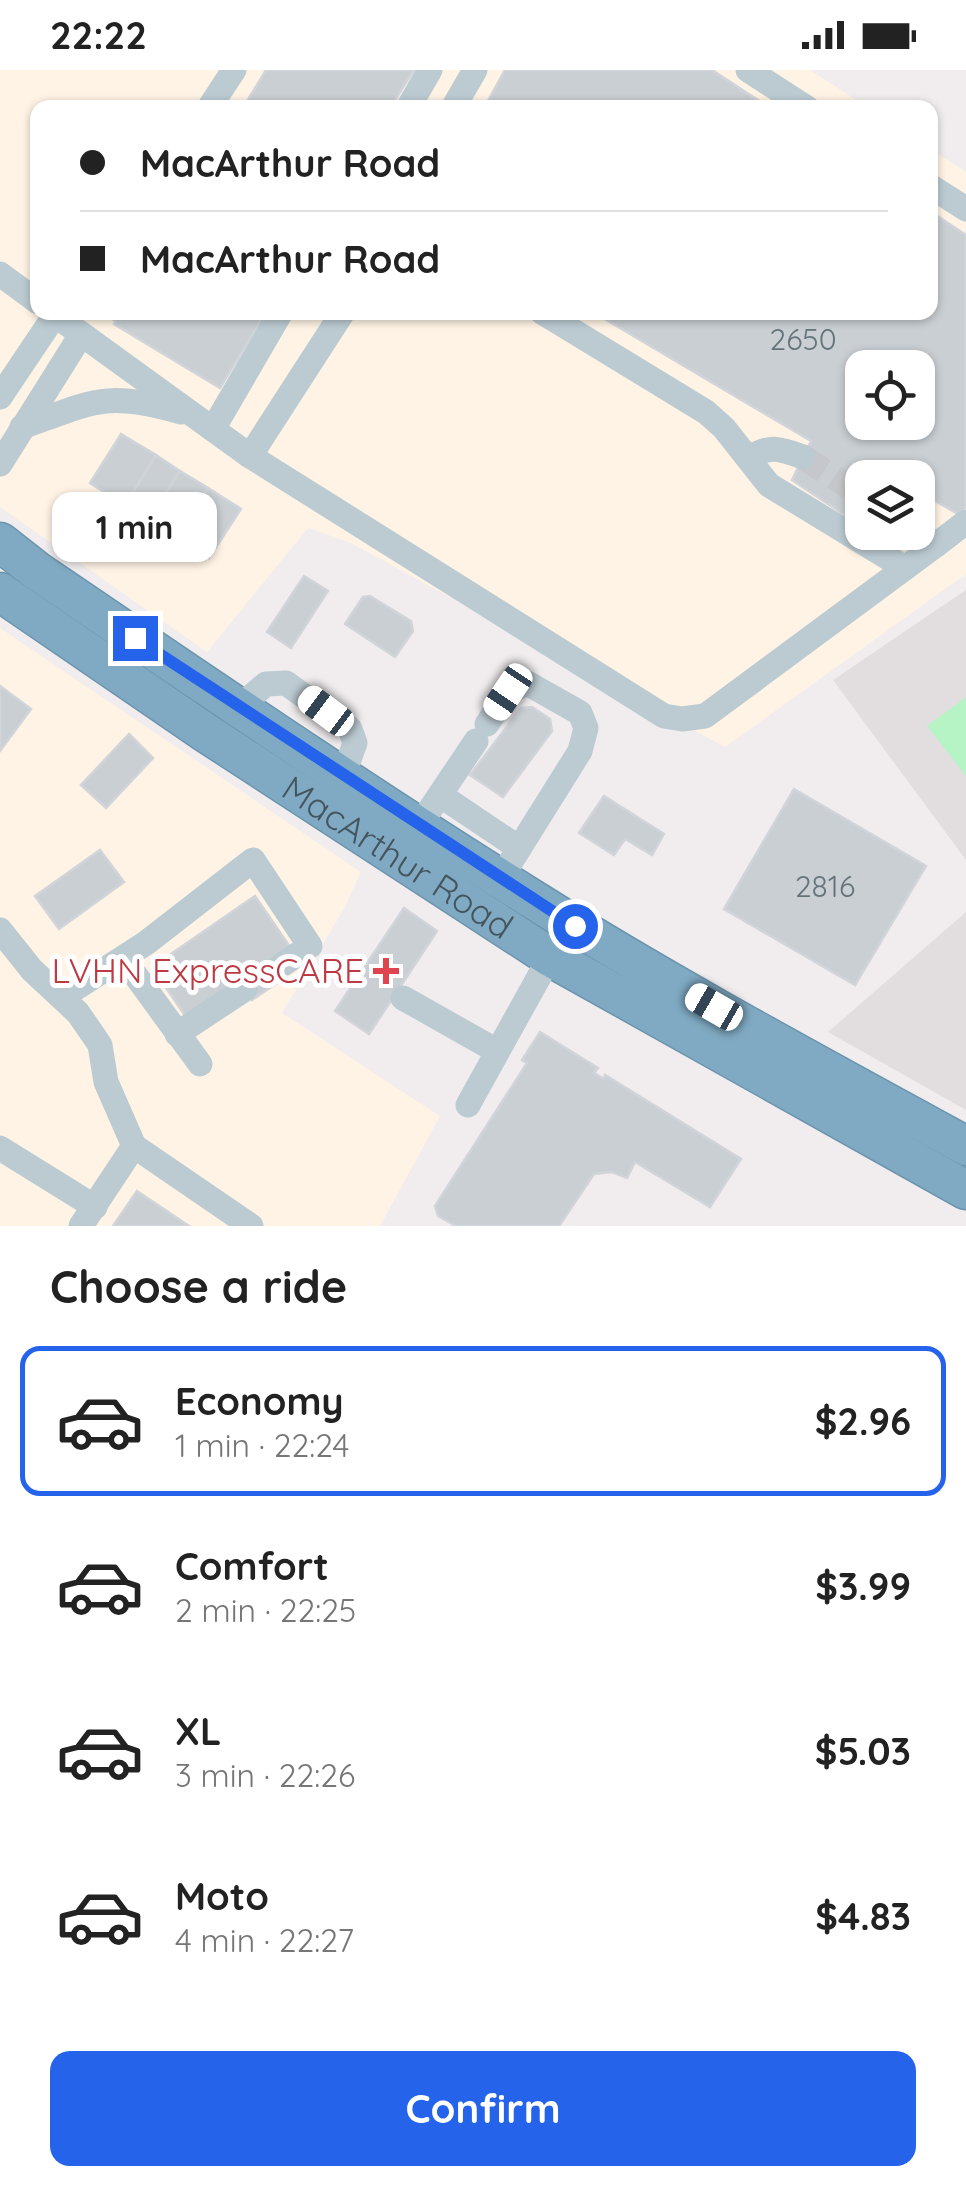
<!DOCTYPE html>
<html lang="en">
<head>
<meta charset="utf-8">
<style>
	body { margin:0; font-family:Quicksand,sans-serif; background:#f2f2f2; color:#222; height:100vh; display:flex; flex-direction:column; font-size:38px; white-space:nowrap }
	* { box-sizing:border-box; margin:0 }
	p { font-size:32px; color:#767676 }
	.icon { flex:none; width:55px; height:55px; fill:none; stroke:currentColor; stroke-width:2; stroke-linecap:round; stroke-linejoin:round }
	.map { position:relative; height:1156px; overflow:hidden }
	.sheet { display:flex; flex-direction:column; background:#fff; flex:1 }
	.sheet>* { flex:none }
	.hud { position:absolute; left:30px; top:30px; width:908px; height:220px; border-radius:20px; box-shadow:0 2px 8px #0004; display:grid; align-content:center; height:220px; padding:0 50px; background:#fff }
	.buttons { position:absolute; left:845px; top:280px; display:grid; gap:20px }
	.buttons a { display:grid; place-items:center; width:90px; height:90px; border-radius:20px; background:#fff; box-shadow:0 2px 8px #0004; font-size:50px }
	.end { position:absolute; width:45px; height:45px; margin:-22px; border:12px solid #2563eb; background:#fff; box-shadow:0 0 0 5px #fff }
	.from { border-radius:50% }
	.bubble { position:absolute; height:70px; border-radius:20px; background:#fff; box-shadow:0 2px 8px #0004; font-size:32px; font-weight:800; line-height:70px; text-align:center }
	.car { position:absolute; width:30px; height:60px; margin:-30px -15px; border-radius:12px; box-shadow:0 0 8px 2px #0007; background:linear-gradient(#fff 24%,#345 0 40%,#fff 0 76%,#345 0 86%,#fff 0) }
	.hud b { display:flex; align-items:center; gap:35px; height:95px; font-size:38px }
	.hud b+b { border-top:2px solid #e0e0e0 }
	.hud i { width:25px; height:25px; background:#222 }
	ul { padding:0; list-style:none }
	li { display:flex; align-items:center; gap:30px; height:150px; margin:0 20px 15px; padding:0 30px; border:5px solid transparent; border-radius:20px }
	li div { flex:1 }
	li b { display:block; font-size:38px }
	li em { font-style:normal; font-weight:800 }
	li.selected { border-color:#2563eb }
	li>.icon { width:90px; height:90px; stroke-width:1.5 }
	h2 { padding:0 50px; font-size:45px; line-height:120px }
	.action { display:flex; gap:20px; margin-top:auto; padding:20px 50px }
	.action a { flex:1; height:115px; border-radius:20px; background:#2563eb; color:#fff; font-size:40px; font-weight:800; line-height:115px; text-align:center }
	.status { display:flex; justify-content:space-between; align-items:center; height:70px; padding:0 50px; background:#fff; direction:ltr }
	.status svg { height:28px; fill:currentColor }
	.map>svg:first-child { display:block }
	.commercial { fill:#fef3e4; fill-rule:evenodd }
	.education { fill:#e2dee0 }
	.park { fill:#b7f4c5 }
	.building { fill:#c9cfd3; stroke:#d1d5da; stroke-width:2.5; fill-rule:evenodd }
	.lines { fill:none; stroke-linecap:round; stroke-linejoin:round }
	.minor-tunnel { stroke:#c6c7ca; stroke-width:25; stroke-dasharray:25 12; stroke-linecap:butt }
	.highway-casing { stroke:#6b95ae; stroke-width:41 }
	.minor { stroke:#bccbd2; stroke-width:25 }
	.highway { stroke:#80aac3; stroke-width:38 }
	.route { stroke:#2563eb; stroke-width:12 }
	.health-dot { fill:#e0444e; stroke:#fff; stroke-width:4 }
	.labels { text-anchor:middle; stroke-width:10; stroke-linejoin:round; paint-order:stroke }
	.number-label { font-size:30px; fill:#65747a }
	.street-label { font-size:35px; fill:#44555d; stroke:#fff }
	.health-label { font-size:35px; fill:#be3a42; stroke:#fff; text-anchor:end }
</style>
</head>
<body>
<div class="status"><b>22:22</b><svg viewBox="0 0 49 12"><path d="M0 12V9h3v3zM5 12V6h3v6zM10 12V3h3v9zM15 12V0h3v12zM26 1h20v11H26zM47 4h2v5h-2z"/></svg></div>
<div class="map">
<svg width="966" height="1156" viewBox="0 0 966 1156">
	<rect width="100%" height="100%" fill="#f1edee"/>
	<!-- commercial -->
	<g class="commercial">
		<path d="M0,0H810L867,37L38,38V242H930V79L966,102V504L725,677L351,473L308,458L207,582L0,437ZM862,298H918V352H862ZM862,408H918V462H862Z"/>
		<path d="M0,558L361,802L345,837L282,943L440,1046L380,1156H0Z"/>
	</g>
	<!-- education -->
	<g class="education">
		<path d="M966,520V790L833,610Z"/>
		<path d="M966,842V1040L828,962Z"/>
	</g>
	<!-- park -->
	<path class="park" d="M966,627V706L927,656Z"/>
	<!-- building -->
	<g class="building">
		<path d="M266,0H414L390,38H243Z"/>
		<path d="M505,0H712L770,38H484Z"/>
		<path d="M930,141L966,165V437L958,444L918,421V408H892L886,404L884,408H862V441L855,452L792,410L811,371L593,242H930ZM862,298H918V352H862Z"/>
		<path d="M111,242H266L220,318L114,254L116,251L108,247Z"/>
		<path d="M121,364L156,385L125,435L90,413Z"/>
		<path d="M156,385L180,401L149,450L125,435Z"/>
		<path d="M180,401L208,418L176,467L149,450Z"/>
		<path d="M208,418L241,439L209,488L176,467Z"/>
		<path d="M304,506L328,521L291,578L267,562Z"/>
		<path d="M370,526L411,551L413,561L395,587L345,554L363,527Z"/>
		<path d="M0,616L31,639L0,681Z"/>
		<path d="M532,637L550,649L552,661L503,727L470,705L521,638Z"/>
		<path d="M129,664L153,688L106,738L81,715Z"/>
		<path d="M794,719L926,796L855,915L724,839Z"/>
		<path d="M604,726L664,764L652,785L625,769L614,785L579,763Z"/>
		<path d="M100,780L124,812L59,859L35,826Z"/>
		<path d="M255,826L290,877L277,913L252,930L239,911L186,947L152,897Z"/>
		<path d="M404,838L437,861L369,964L335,941Z"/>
		<path d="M540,962L598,998L594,1003L604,1009L605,1005L741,1089L710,1137L635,1092L627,1108L612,1102L594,1104L559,1156H456L438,1146L435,1136L527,993L522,990Z"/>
		<path d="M137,1121L189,1156H113Z"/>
	</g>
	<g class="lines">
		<!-- minor-tunnel -->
		<path class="minor-tunnel" d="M803,387L862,426"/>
		<!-- highway casing -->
		<g class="highway-casing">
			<g id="highway">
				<path d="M0,472L37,501C202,613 367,726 537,832C676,919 822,997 966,1076"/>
				<path id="s1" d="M0,522L206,663L550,887L966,1120"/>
			</g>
		</g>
		<!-- minor -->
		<g class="minor">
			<path d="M748,0L807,38"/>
			<path d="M209,38L234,0"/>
			<path d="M408,38L430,0"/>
			<path d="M453,38L475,0"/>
			<path d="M930,116L966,139"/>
			<path d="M0,204L38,232"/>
			<path d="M51,242L250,386L664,646L682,649L705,646L905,498L769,415L724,358L706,342L542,242"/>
			<path d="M0,327L57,242"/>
			<path d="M22,357C93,332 105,320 181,342"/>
			<path d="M213,359L281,242"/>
			<path d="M250,386L343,242"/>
			<path d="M749,389C768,374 781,379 803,387"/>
			<path d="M0,394L81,265"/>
			<path d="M936,475L966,452"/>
			<path d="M905,498L936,475L918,462"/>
			<path d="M239,637L266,614L286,613L350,659L355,673L343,706"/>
			<path d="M487,654L508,622L527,613L580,643L586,658L580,681L500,809"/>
			<path d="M440,725L519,778"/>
			<path d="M419,756L476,671"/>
			<path d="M0,860L32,900L78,943L100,975L106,1012L134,1076L81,1156"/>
			<path d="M123,888L200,994"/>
			<path d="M62,927L146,873L253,790L310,876L270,903"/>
			<path d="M403,928L497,981"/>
			<path d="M177,964L245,919"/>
			<path d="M468,1035L550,887"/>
			<path d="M134,1076L251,1156"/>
			<path d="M0,1078L95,1137"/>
		</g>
		<!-- highway -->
		<use href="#highway" class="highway"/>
	</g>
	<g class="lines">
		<!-- route -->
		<path class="route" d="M135,568L575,856"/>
	</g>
	<!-- markers -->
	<path class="health-dot" d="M381 886h10v10h10v10h-10v10h-10v-10h-10v-10h10z"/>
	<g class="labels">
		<!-- number labels -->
		<g class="number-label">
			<text x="803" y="280">2650</text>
			<text x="825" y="827">2816</text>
		</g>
		<!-- street labels -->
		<g class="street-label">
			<text dy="12" stroke="none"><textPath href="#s1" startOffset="478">MacArthur Road</textPath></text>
		</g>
		<!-- health labels -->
		<g class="health-label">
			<text x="364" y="913">LVHN ExpressCARE</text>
		</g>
	</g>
</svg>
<div class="buttons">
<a><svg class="icon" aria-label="locate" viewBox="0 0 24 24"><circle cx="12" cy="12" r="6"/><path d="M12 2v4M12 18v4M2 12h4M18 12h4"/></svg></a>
<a><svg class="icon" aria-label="layers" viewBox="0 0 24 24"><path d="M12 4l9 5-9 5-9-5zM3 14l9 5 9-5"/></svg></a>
</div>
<i class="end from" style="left:575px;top:856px"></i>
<i class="end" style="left:135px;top:568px"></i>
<div class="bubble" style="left:52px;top:422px;width:165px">1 min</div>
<i class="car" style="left:508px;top:622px;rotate:214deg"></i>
<i class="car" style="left:326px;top:641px;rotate:307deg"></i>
<i class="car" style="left:714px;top:937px;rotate:300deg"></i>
<div class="hud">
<b><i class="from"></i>MacArthur Road</b>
<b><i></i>MacArthur Road</b>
</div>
</div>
<section class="sheet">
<h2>Choose a ride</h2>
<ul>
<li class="selected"><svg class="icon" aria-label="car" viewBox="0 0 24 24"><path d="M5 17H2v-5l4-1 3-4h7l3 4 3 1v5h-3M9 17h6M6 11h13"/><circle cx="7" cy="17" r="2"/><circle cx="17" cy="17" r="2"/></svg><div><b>Economy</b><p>1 min · 22:24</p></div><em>$2.96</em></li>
<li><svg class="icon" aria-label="car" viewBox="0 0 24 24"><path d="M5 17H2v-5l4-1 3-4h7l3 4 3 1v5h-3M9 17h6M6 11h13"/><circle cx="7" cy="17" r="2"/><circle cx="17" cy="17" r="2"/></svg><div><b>Comfort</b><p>2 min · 22:25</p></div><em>$3.99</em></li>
<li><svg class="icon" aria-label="car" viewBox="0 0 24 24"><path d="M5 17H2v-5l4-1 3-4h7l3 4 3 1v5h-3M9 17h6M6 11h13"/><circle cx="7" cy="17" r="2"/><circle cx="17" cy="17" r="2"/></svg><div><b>XL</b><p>3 min · 22:26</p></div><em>$5.03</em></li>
<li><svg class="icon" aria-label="car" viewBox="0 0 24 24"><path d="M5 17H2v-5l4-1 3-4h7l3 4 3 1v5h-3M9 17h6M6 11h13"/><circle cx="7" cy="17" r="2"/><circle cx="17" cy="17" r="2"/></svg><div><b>Moto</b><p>4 min · 22:27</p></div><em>$4.83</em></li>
</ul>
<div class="action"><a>Confirm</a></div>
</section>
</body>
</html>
